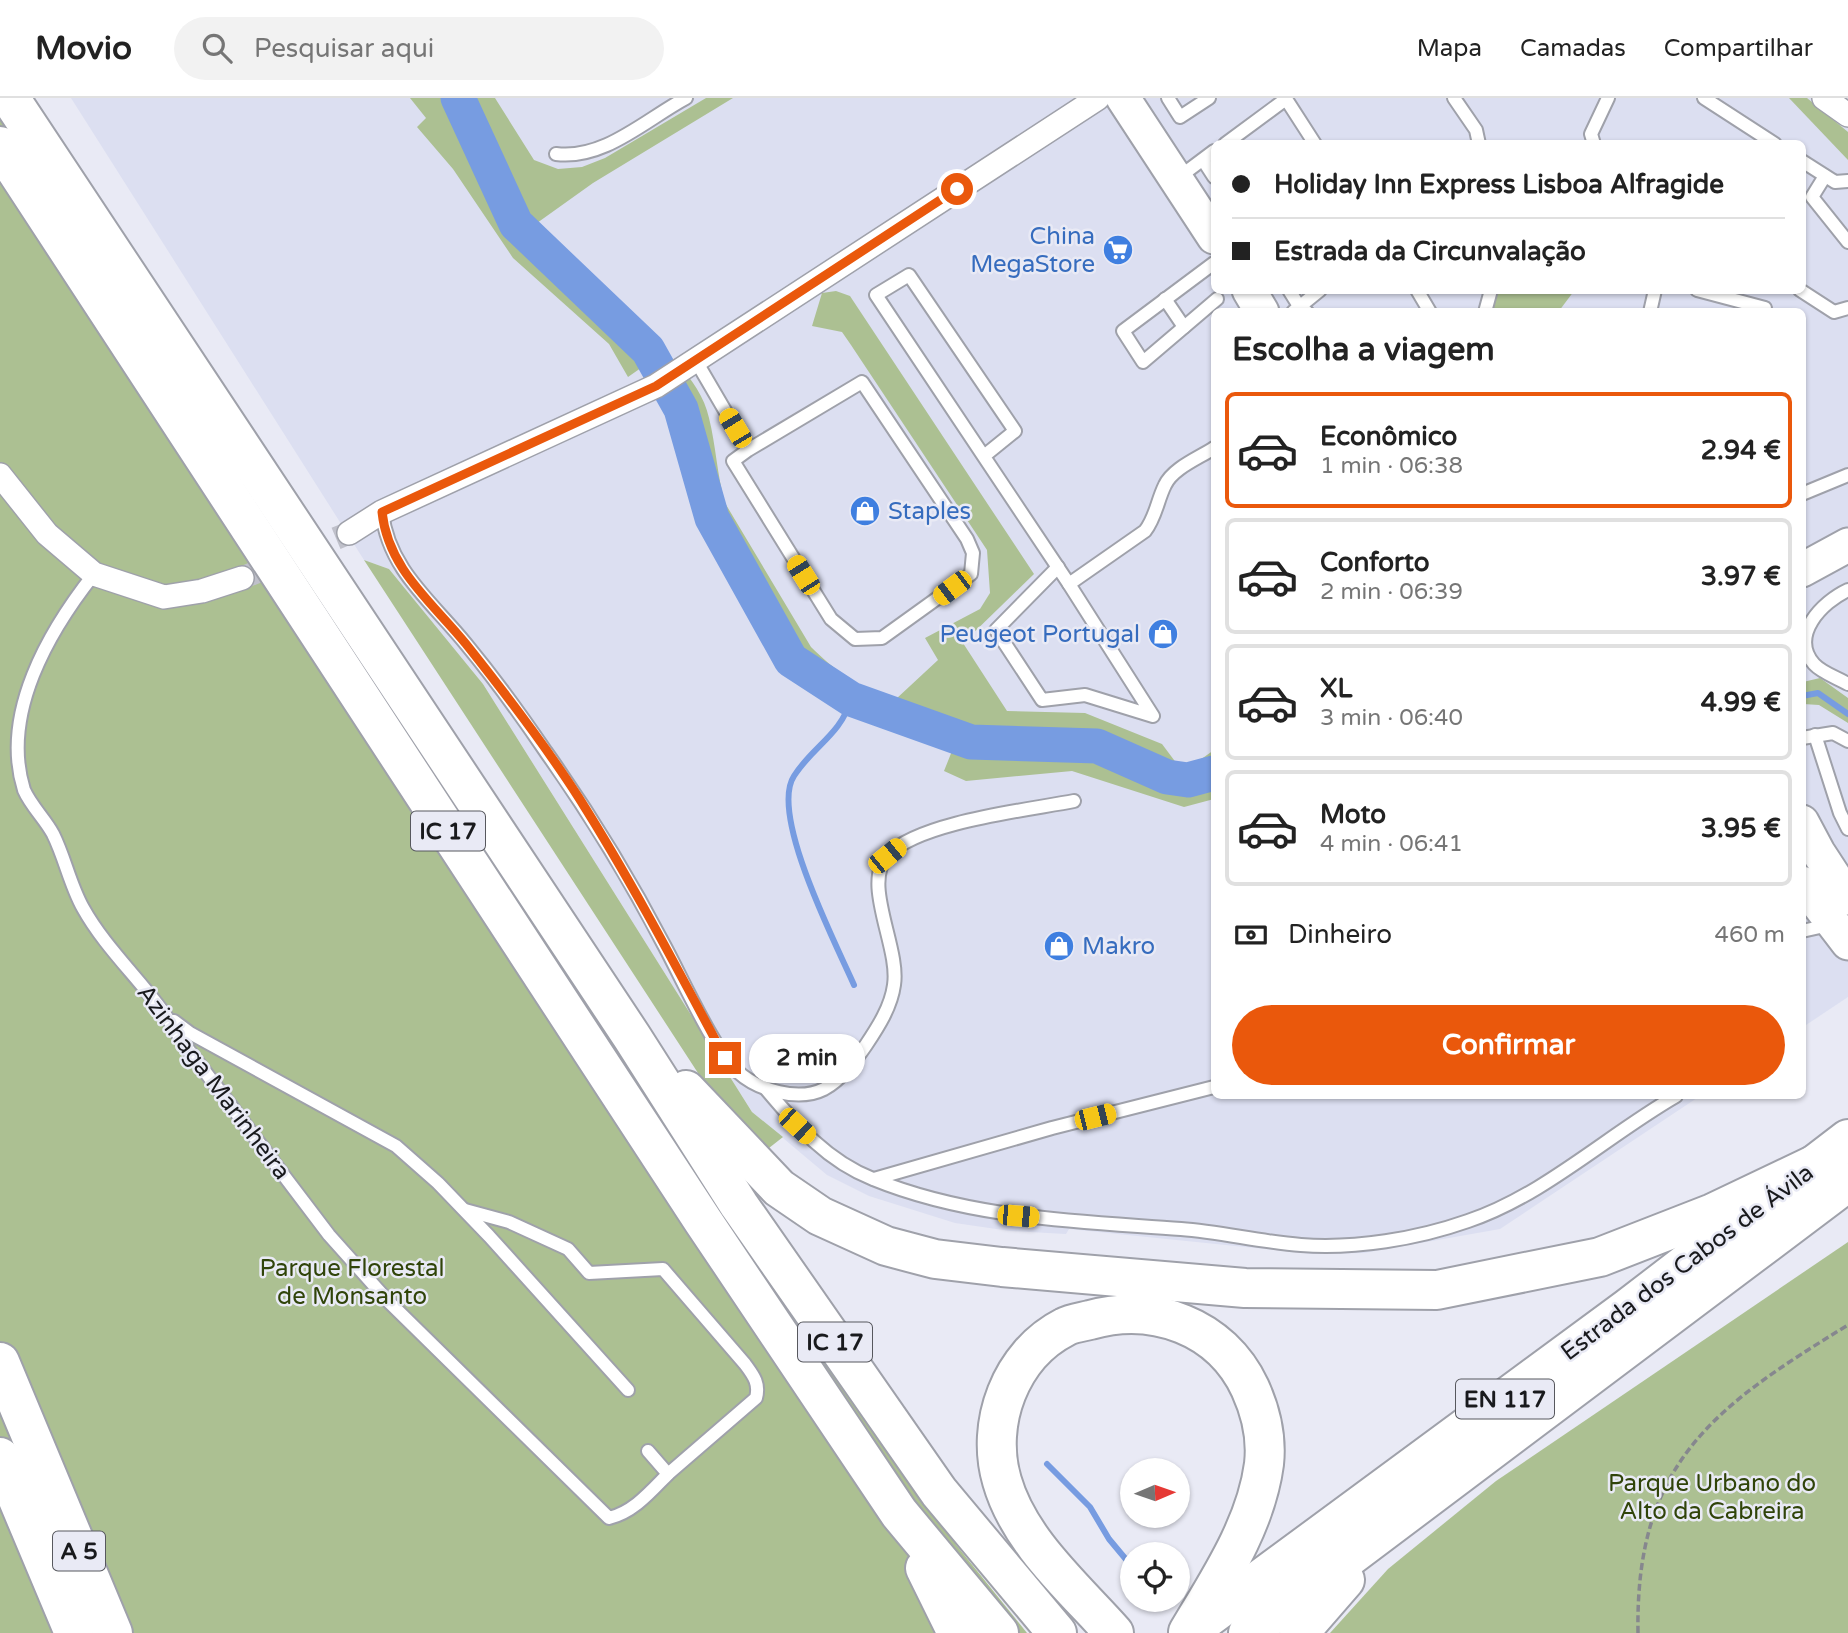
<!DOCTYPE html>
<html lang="pt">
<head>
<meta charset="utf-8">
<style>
	body { margin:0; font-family:"Varela Round",sans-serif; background:#f2f2f2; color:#222; height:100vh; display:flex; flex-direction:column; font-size:26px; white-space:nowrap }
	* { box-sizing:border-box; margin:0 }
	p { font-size:23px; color:#767676 }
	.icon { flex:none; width:38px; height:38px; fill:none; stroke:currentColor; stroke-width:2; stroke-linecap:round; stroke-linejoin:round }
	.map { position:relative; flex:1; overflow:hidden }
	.side { position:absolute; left:1211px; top:210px; width:595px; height:791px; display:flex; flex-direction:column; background:#fff; border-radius:10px; box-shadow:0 2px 5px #0004 }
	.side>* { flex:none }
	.hud { position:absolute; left:1211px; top:42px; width:595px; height:154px; border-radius:10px; box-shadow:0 2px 5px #0004; display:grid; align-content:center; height:154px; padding:0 21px; background:#fff }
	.needle { width:46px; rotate:88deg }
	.controls { position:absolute; left:1120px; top:1360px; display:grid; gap:14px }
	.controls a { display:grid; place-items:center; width:70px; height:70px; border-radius:50%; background:#fff; box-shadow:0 2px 5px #0004; font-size:35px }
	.end { position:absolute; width:32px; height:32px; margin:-16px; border:9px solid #ea580c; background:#fff; box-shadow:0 0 0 4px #fff }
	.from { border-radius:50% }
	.bubble { position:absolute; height:49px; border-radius:24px; background:#fff; box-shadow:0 2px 5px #0004; font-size:23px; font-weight:700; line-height:49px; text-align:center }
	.car { position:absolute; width:21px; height:42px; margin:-21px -10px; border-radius:9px; box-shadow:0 0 5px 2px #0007; background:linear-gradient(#f5c518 24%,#345 0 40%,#f5c518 0 76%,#345 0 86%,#f5c518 0) }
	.hud b { display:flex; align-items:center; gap:24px; height:66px; font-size:26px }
	.hud b+b { border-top:2px solid #e0e0e0 }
	.hud i { width:18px; height:18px; background:#222 }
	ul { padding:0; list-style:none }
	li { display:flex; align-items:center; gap:21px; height:116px; margin:0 14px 10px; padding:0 7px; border:4px solid #e0e0e0; border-radius:10px }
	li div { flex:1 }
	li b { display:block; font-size:26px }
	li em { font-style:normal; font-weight:700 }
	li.active { border-color:#ea580c }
	li>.icon { width:63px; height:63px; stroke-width:1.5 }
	h2 { padding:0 21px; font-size:32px; line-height:84px }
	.pay { display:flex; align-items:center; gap:18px; height:77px; padding:0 21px; font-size:26px }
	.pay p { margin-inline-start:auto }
	.button { display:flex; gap:14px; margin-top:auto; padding:14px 21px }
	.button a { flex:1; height:80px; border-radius:42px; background:#ea580c; color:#fff; font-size:28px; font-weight:700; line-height:80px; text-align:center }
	header { display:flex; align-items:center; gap:42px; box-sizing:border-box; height:98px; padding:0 35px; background:#fff; border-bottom:2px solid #e0e0e0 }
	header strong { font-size:33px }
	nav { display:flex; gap:38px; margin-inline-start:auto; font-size:24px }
	.search { width:490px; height:63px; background:#f2f2f2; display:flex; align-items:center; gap:18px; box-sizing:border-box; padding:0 24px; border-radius:38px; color:#767676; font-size:26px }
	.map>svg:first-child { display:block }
	.built { fill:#dcdff1; fill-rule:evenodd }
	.green { fill:#acc092 }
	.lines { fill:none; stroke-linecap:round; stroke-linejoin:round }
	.stream { stroke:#779ce1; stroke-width:6 }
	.river { stroke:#779ce1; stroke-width:35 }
	.street-tunnel { stroke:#bfc0ca; stroke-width:23; stroke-dasharray:23 11; stroke-linecap:butt }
	.lane-casing { stroke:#9fa1aa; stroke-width:16 }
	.street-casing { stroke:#9fa1aa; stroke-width:26 }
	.secondary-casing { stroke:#9fa1aa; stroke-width:37 }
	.highway-casing { stroke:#9fa1aa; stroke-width:42 }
	.path { stroke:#86878e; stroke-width:3.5; stroke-dasharray:7 3.5; stroke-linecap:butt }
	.lane { stroke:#fff; stroke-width:12 }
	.street { stroke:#fff; stroke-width:23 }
	.secondary { stroke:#fff; stroke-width:33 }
	.highway { stroke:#fff; stroke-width:38 }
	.route { stroke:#ea580c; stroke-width:9 }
	.labels { text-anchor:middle; stroke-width:5; stroke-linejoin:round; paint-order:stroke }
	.shield { fill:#e9eaf5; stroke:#57585e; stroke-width:2 }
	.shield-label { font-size:23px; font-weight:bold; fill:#191a1d }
	.shop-label { font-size:24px; fill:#366cbe; stroke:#e9eaf5; text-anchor:end }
	.street-label { font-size:24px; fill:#191a1d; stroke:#e9eaf5 }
	.park-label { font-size:24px; fill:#304409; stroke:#e9eaf5 }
</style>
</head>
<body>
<header>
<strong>Movio</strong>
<div class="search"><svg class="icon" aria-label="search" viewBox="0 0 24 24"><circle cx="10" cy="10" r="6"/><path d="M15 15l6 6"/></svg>Pesquisar aqui</div>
<nav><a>Mapa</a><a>Camadas</a><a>Compartilhar</a></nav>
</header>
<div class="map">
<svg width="1848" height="1535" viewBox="0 0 1848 1535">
	<rect width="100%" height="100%" fill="#e9eaf5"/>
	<!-- built -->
	<path class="built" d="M71,0H1848V899L1803,929L1802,214H1214V998H1700L1500,1131L1364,1155L1313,1156L1069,1131L1066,1136L1010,1133L955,1125L869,1098L827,1077L752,1014L483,586L389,471L364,462ZM1214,46H1802V192H1214Z"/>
	<!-- green -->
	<g class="green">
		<path d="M410,0H495L534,62L558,71L582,69L605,60L706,0H733L593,85L537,125L632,217L629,221C659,249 700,278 709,320C716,348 717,377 725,405L811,549C832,570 866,597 896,601L938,562L925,540L980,511L990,495L987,452L851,247L842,234L812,228L822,195L836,193L850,198L1034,476L963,545L1007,613L1085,615L1162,646L1183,674L1214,652V701L1184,709L1072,673L966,683L944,673L952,653L862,613L860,618L779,568L696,413L668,296L648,265L628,279L609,246L513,160L453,71L417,29L426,20Z"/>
		<path d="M1789,0H1807L1848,34V62Z"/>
		<path d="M0,13L862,1314L957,1448L1027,1535H0Z"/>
		<path d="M1497,193H1574L1559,213L1491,214Z"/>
		<path d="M364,462L389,471L483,586L752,1014L783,1039L760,1057L711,995Z"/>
		<path d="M1820,580L1848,600V625L1819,607L1803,606V584Z"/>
		<path d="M1848,1144V1535H1330L1388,1471L1496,1383Z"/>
	</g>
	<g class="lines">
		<!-- stream -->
		<g class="stream">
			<path d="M1802,598L1818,595L1848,616"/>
			<path d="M851,601C841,637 813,648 794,678C769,716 836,846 854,887"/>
			<path d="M1047,1366L1090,1409L1109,1441L1129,1465"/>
		</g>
		<!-- river -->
		<path class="river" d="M458,0L516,126L648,252L681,311L712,420L791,562L851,601L971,644L1097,648L1167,679L1188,682L1214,675"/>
		<!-- street-tunnel -->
		<path class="street-tunnel" d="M242,480L349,435"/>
		<!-- lane casing -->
		<g class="lane-casing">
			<g id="lane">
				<path d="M1168,0L1180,19L1209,0"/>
				<path d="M1454,0L1476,32L1479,46"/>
				<path d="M1704,0L1775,46"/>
				<path d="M1225,46L1286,1L1315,46"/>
				<path d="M1594,46L1591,36L1608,0"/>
				<path d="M556,56C604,62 645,22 686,0"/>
				<path d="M1203,62L1214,79"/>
				<path d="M1802,63L1835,84L1848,83"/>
				<path d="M1825,78L1812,99L1848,144"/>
				<path d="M1178,80L1214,53"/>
				<path d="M1214,165L1123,233L1143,264L1217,201"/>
				<path d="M1289,192L1299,208L1307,214"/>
				<path d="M1417,192L1430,214"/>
				<path d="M1697,192L1765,210"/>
				<path d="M1800,192L1834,214L1848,210"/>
				<path d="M1165,201L1184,229"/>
				<path d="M1293,214L1320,192"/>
				<path d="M1485,214L1491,192"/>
				<path d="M1650,214L1655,192"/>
				<path d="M696,263L748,352L862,284L967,441L973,455L971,476L882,540L855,541L831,521L733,363L748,352"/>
				<path d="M984,358L1015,333L909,177L876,197L1069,486L1145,433C1156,419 1157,403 1165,387C1173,370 1199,360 1214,350"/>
				<path d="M1802,396L1848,377"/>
				<path d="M382,414C388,471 432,504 466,546C494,580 521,617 546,654C590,716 629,780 664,847C682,880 713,951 738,974C758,992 798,1004 824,991C841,982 855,963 866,947C878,929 891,909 894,887C900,849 861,785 888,757C919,724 1028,712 1074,703"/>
				<path d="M1058,469L996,532L1042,602L1085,597L1153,618L1069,486"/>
				<path d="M94,476C49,533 0,616 24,692C31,708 45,721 53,736C65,760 70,787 83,810C109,857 155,894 181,942L329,1137L388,1203L609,1420C634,1414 651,1393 668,1376L648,1353"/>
				<path d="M1848,492C1822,504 1789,538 1814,566C1822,575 1838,580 1848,586"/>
				<path d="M1815,637L1840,715L1848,731"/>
				<path d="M1802,640L1833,635L1848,643"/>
				<path d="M1802,833L1829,827"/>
				<path d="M174,923L190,935L396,1048L438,1085L489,1138L628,1292"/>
				<path d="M766,991C797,1028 827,1063 873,1081C971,1121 1077,1123 1181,1131C1221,1134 1261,1144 1301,1147C1355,1151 1417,1141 1468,1123C1543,1098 1608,1037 1676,998"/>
				<path d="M874,1081L1052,1030L1214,989"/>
				<path d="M465,1112L509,1124L568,1151L589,1175L663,1171L745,1266C753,1277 760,1285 756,1300L668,1376"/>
			</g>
		</g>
		<!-- street casing -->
		<g class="street-casing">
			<g id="street">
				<path d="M1824,0L1848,17"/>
				<path d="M0,377L47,436L94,476L164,499L202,493L242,480"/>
				<path d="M349,435L382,414L656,288L1098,0"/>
			</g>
		</g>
		<!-- secondary casing -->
		<g class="secondary-casing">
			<g id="secondary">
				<path d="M1123,0L1214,139"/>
				<path d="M1249,192L1262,214"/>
				<path d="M1802,472L1848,447"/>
				<path d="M1802,724L1818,754L1848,800"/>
				<path d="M1802,785L1848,845"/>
			</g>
		</g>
		<!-- highway casing -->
		<g class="highway-casing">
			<g id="highway">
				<path d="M10,0L632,939L739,1107L939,1394L1057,1535"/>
				<path d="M0,48L703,1123L899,1415L999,1535"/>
				<path d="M686,992L779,1090L820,1118L886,1148L935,1161L1002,1169L1245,1190L1437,1192L1600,1159L1713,1115L1818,1065"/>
				<path d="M0,1264L113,1535"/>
				<path d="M0,1359L74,1535"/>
				<path d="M925,1470L957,1535"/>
				<path d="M1202,1524L1628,1210L1848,1041"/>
				<path d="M1114,1535C1074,1490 1019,1443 1002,1383C985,1326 1010,1257 1065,1229C1072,1225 1082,1224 1090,1222C1153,1204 1221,1228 1250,1290C1261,1314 1267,1339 1264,1366C1256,1427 1219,1482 1188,1534"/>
				<path d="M1248,1535L1848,1084"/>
				<path d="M1299,1535L1345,1482"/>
			</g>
		</g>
		<!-- path -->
		<path class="path" d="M1638,1535C1635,1365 1714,1309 1848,1227"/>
		<!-- lane -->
		<use href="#lane" class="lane"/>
		<!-- street -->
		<use href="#street" class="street"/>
		<!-- secondary -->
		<use href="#secondary" class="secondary"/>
		<!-- highway -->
		<use href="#highway" class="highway"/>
	</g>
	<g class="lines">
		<!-- route -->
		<path class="route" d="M725,960C678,872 632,784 579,700C545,647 505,595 466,546C432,504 388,471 382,414L656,288L957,91"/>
	</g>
	<!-- icons -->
	<defs>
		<g id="supermarket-disc" transform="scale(1.575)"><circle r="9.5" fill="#3f7fe0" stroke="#e9eaf5"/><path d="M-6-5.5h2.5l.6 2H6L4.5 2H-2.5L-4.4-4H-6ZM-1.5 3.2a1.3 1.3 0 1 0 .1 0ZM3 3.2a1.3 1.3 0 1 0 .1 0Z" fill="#fff"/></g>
		<g id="shop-disc" transform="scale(1.575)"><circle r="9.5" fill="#3f7fe0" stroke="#e9eaf5"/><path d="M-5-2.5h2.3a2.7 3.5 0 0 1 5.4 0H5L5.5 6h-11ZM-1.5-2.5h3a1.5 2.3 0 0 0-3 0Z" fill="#fff"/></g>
	</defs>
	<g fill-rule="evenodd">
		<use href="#supermarket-disc" x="1118" y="152"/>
		<use href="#shop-disc" x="865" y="413"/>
		<use href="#shop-disc" x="1163" y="536"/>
		<use href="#shop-disc" x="1059" y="848"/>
	</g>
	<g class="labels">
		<!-- shield labels -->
		<g class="shield">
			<rect x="411" y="713.5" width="74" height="39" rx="5"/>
			<rect x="798" y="1224.5" width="74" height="39" rx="5"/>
			<rect x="1456" y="1281.5" width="98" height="39" rx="5"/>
			<rect x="53" y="1433.5" width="52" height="39" rx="5"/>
		</g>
		<g class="shield-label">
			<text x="448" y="741">IC 17</text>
			<text x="835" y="1252">IC 17</text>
			<text x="1505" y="1309">EN 117</text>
			<text x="79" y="1461">A 5</text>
		</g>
		<!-- shop labels -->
		<g class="shop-label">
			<text x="1095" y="146">China<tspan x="1095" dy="28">MegaStore</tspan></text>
			<text x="888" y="421" text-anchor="start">Staples</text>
			<text x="1140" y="544">Peugeot Portugal</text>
			<text x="1082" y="856" text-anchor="start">Makro</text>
		</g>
		<!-- street labels -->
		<g class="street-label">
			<text transform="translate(214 984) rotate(53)" y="8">Azinhaga Marinheira</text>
			<text transform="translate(1687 1164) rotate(-37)" y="8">Estrada dos Cabos de Ávila</text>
		</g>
		<!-- park labels -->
		<g class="park-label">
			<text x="352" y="1178">Parque Florestal<tspan x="352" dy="28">de Monsanto</tspan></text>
			<text x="1712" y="1393">Parque Urbano do<tspan x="1712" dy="28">Alto da Cabreira</tspan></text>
		</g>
	</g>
</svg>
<div class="controls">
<a><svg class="needle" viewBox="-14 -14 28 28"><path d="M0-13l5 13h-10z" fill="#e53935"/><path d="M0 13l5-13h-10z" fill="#767676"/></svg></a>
<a><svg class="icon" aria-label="locate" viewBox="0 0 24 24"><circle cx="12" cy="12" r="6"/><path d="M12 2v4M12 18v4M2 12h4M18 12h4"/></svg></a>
</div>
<i class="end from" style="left:957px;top:91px"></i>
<i class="end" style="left:725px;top:960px"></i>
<div class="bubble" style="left:749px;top:936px;width:116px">2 min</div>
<i class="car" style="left:735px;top:330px;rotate:329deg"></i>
<i class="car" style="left:803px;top:477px;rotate:328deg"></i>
<i class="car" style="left:952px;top:490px;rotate:233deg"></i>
<i class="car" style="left:887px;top:758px;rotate:51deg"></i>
<i class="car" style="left:1095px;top:1019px;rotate:76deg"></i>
<i class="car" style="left:797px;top:1028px;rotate:133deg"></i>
<i class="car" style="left:1018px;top:1118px;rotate:95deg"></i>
<div class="hud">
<b><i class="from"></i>Holiday Inn Express Lisboa Alfragide</b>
<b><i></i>Estrada da Circunvalação</b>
</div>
<section class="side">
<h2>Escolha a viagem</h2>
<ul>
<li class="active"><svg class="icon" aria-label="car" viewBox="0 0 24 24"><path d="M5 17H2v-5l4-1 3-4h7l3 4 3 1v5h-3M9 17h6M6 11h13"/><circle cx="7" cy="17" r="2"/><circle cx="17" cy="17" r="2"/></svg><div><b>Econômico</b><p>1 min · 06:38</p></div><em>2.94 €</em></li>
<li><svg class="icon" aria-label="car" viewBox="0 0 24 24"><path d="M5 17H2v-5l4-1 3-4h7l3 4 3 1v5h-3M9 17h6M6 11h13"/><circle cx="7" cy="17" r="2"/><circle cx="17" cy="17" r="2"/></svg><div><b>Conforto</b><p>2 min · 06:39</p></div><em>3.97 €</em></li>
<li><svg class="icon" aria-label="car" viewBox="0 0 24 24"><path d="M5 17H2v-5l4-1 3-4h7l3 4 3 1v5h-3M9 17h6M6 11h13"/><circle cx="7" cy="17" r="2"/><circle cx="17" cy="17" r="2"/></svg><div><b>XL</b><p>3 min · 06:40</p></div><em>4.99 €</em></li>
<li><svg class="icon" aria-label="car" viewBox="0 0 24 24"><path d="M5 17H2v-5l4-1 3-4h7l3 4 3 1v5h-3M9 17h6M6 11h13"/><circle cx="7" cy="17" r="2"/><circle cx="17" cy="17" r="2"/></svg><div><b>Moto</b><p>4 min · 06:41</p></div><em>3.95 €</em></li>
</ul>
<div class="pay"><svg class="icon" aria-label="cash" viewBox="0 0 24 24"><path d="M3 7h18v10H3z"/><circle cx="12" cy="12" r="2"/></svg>Dinheiro<p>460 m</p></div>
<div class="button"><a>Confirmar</a></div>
</section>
</div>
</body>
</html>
